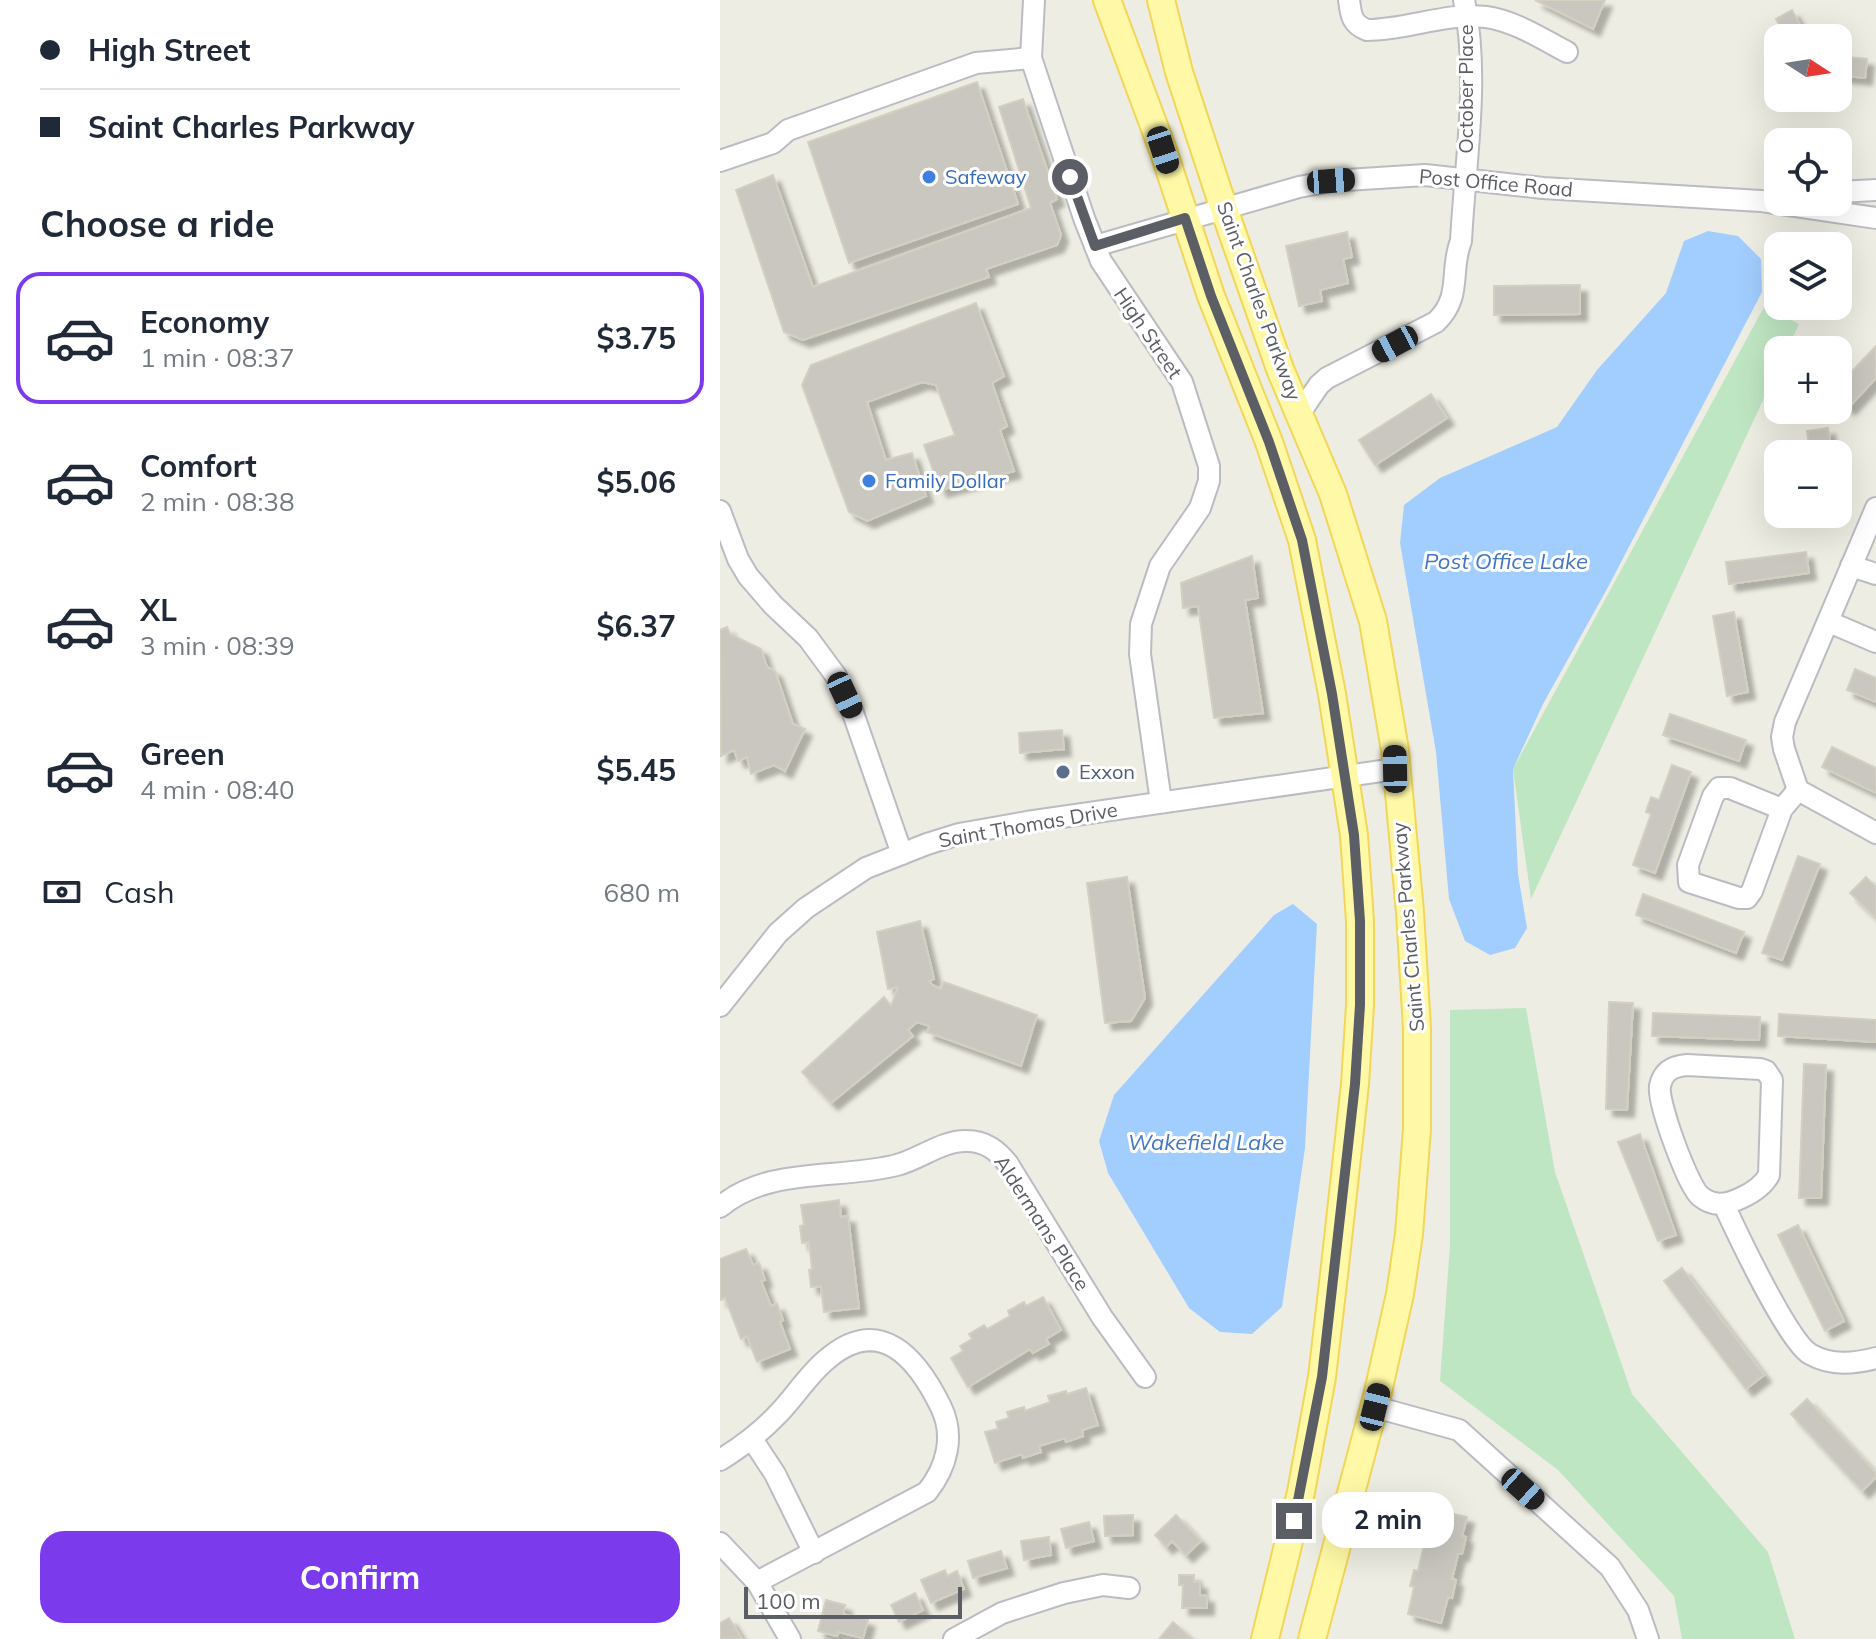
<!DOCTYPE html>
<html lang="en">
<head>
<meta charset="utf-8">
<style>
	body { margin:0; font-family:Mulish,sans-serif; background:#f2f2f3; color:#1f2937; height:100vh; display:flex; flex-direction:column; font-size:30px; white-space:nowrap }
	* { box-sizing:border-box; margin:0 }
	p { font-size:26px; color:#747a83 }
	.icon { flex:none; width:44px; height:44px; fill:none; stroke:currentColor; stroke-width:2; stroke-linecap:round; stroke-linejoin:round }
	.map { position:relative; flex:1; overflow:hidden }
	.details { display:flex; flex-direction:column; background:#fff; width:720px }
	.details>* { flex:none }
	.hud { display:grid; align-content:center; height:176px; padding:0 40px; background:#fff }
	.needle { width:52px; rotate:102deg }
	.tools { position:absolute; left:1044px; top:24px; display:grid; gap:16px }
	.tools a { display:grid; place-items:center; width:88px; height:88px; border-radius:16px; background:#fff; box-shadow:0 8px 32px #0002; font-size:40px }
	.scale { position:absolute; left:24px; bottom:20px; width:218px; box-sizing:border-box; padding-left:8px; border:4px solid #5b5e64; border-top:0; font-size:22px; line-height:28px; white-space:nowrap; color:#5b5e64; -webkit-text-stroke:6px #fff; paint-order:stroke }
	.end { position:absolute; width:36px; height:36px; margin:-18px; border:10px solid #5b5e64; background:#fff; box-shadow:0 0 0 4px #fff }
	.from { border-radius:50% }
	.bubble { position:absolute; height:56px; border-radius:24px; background:#fff; box-shadow:0 8px 32px #0002; font-size:26px; font-weight:700; line-height:56px; text-align:center }
	.car { position:absolute; width:24px; height:48px; margin:-24px -12px; border-radius:10px; box-shadow:0 0 6px 2px #0007; background:linear-gradient(#222 24%,#8ab4d8 0 40%,#222 0 76%,#8ab4d8 0 86%,#222 0) }
	.hud b { display:flex; align-items:center; gap:28px; height:76px; font-size:30px }
	.hud b+b { border-top:2px solid #e0e1e3 }
	.hud i { width:20px; height:20px; background:#1f2937 }
	ul { padding:0; list-style:none }
	li { display:flex; align-items:center; gap:24px; height:132px; margin:0 16px 12px; padding:0 24px; border:4px solid transparent; border-radius:24px }
	li div { flex:1 }
	li b { display:block; font-size:30px }
	li em { font-style:normal; font-weight:700 }
	li.on { border-color:#7c3aed }
	li>.icon { width:72px; height:72px; stroke-width:1.5 }
	h2 { padding:0 40px; font-size:36px; line-height:96px }
	.pay { display:flex; align-items:center; gap:20px; height:88px; padding:0 40px; font-size:30px }
	.pay p { margin-inline-start:auto }
	.cta { display:flex; gap:16px; margin-top:auto; padding:16px 40px }
	.cta a { flex:1; height:92px; border-radius:24px; background:#7c3aed; color:#fff; font-size:32px; font-weight:700; line-height:92px; text-align:center }
	main { display:flex; flex:1; min-height:0 }
	.map>svg:first-child { display:block }
	.green { fill:#bfe6c3 }
	.water { fill:#a2ceff }
	.building { fill:#c9c7c0; stroke:#d3cfc1; stroke-width:2; filter:url(#shadow) }
	.lines { fill:none; stroke-linecap:round; stroke-linejoin:round }
	.minor-casing { stroke:#bbbcc2; stroke-width:24 }
	.major-casing { stroke:#f3d657; stroke-width:30 }
	.minor { stroke:#fff; stroke-width:20 }
	.major { stroke:#fff9a7; stroke-width:26 }
	.route { stroke:#5b5e64; stroke-width:10 }
	.shop-dot { fill:#3f7fe0; stroke:#fff; stroke-width:3 }
	.service-dot { fill:#5c6f8a; stroke:#fff; stroke-width:3 }
	.labels { text-anchor:middle; stroke-width:6; stroke-linejoin:round; paint-order:stroke }
	.street-label { font-size:20px; fill:#5b5e64; stroke:#fff }
	.shop-label { font-size:20px; fill:#366cbe; stroke:#fff; text-anchor:start }
	.service-label { font-size:20px; fill:#4e5e75; stroke:#fff; text-anchor:start }
	.water-label { font-size:22px; font-style:italic; fill:#4376c5; stroke:#fff }
</style>
</head>
<body>
<main>
<section class="details">
<div class="hud">
<b><i class="from"></i>High Street</b>
<b><i></i>Saint Charles Parkway</b>
</div>
<h2>Choose a ride</h2>
<ul>
<li class="on"><svg class="icon" aria-label="car" viewBox="0 0 24 24"><path d="M5 17H2v-5l4-1 3-4h7l3 4 3 1v5h-3M9 17h6M6 11h13"/><circle cx="7" cy="17" r="2"/><circle cx="17" cy="17" r="2"/></svg><div><b>Economy</b><p>1 min · 08:37</p></div><em>$3.75</em></li>
<li><svg class="icon" aria-label="car" viewBox="0 0 24 24"><path d="M5 17H2v-5l4-1 3-4h7l3 4 3 1v5h-3M9 17h6M6 11h13"/><circle cx="7" cy="17" r="2"/><circle cx="17" cy="17" r="2"/></svg><div><b>Comfort</b><p>2 min · 08:38</p></div><em>$5.06</em></li>
<li><svg class="icon" aria-label="car" viewBox="0 0 24 24"><path d="M5 17H2v-5l4-1 3-4h7l3 4 3 1v5h-3M9 17h6M6 11h13"/><circle cx="7" cy="17" r="2"/><circle cx="17" cy="17" r="2"/></svg><div><b>XL</b><p>3 min · 08:39</p></div><em>$6.37</em></li>
<li><svg class="icon" aria-label="car" viewBox="0 0 24 24"><path d="M5 17H2v-5l4-1 3-4h7l3 4 3 1v5h-3M9 17h6M6 11h13"/><circle cx="7" cy="17" r="2"/><circle cx="17" cy="17" r="2"/></svg><div><b>Green</b><p>4 min · 08:40</p></div><em>$5.45</em></li>
</ul>
<div class="pay"><svg class="icon" aria-label="cash" viewBox="0 0 24 24"><path d="M3 7h18v10H3z"/><circle cx="12" cy="12" r="2"/></svg>Cash<p>680 m</p></div>
<div class="cta"><a>Confirm</a></div>
</section>
<div class="map">
<svg width="1156" height="1639" viewBox="0 0 1156 1639">
	<defs>
		<filter id="shadow"><feDropShadow dx="7" dy="7" stdDeviation="2" flood-color="#0004"/></filter>
	</defs>
	<rect width="100%" height="100%" fill="#eeede3"/>
	<!-- green -->
	<g class="green">
		<path d="M1044,307L1079,324L1067,350H1058V368L811,899L793,769Z"/>
		<path d="M806,1008L835,1172L912,1394L1048,1552L1075,1639H962L954,1596L838,1470L720,1381L730,1245V1010Z"/>
	</g>
	<!-- water -->
	<g class="water">
		<path d="M988,231L1018,236L1041,259L1042,292L887,589L823,704L793,769L798,874L807,928L795,948L770,955L745,941L729,899L716,752L680,543L684,505L720,478L837,427L877,370L946,293L964,241Z"/>
		<path d="M573,904L597,924L585,1148L562,1307L532,1334L500,1332L469,1308L388,1173L379,1141L394,1095L554,915Z"/>
	</g>
	<!-- building -->
	<g class="building">
		<path d="M815,0H885L873,29Z"/>
		<path d="M1072,10L1086,36L1083,38H1066L1056,19Z"/>
		<path d="M1118,56L1147,59L1145,78L1118,75Z"/>
		<path d="M257,82L298,204L129,263L88,142Z"/>
		<path d="M303,99L337,199L330,203L341,235L337,245L266,269L269,277L83,340L64,332L16,190L53,175L93,287L311,208L279,107Z"/>
		<path d="M627,232L632,257L623,259L628,283L600,290L602,301L579,306L566,246Z"/>
		<path d="M860,285V314L774,315V286Z"/>
		<path d="M256,303L284,376L272,383L287,426L280,430L294,471L220,490L204,445L235,435L216,385L202,382L147,402L166,460L192,453L206,496L147,521L129,512L82,385L91,365Z"/>
		<path d="M1156,346V378L1128,408L1118,399V386Z"/>
		<path d="M711,394L727,418L655,465L639,440Z"/>
		<path d="M1108,428L1112,454H1090L1087,431Z"/>
		<path d="M1086,552L1089,573L1009,584L1006,562Z"/>
		<path d="M532,556L538,598L525,600L543,713L494,718L478,606L463,608L461,583Z"/>
		<path d="M1014,612L1028,692L1007,696L993,616Z"/>
		<path d="M7,627L10,634L41,649L47,667L55,671L73,724L85,729L65,771L54,765L31,774L27,757L18,761L14,750L1,756L0,630Z"/>
		<path d="M1135,669L1156,678V702L1127,690Z"/>
		<path d="M950,714L1026,740L1019,761L943,735Z"/>
		<path d="M342,730L344,749L300,753L299,733Z"/>
		<path d="M1112,747L1156,768V793L1102,767Z"/>
		<path d="M952,765L971,772L935,873L913,865L931,814L926,812L931,797L939,800Z"/>
		<path d="M1078,856L1100,864L1062,960L1042,953Z"/>
		<path d="M407,877L425,998L411,1021L385,1023L367,883Z"/>
		<path d="M1146,877L1156,887V918L1130,893Z"/>
		<path d="M923,894L1024,932L1016,953L916,915Z"/>
		<path d="M200,921L214,979L209,981L212,985L221,989L224,982L317,1015L301,1066L207,1032L210,1026L197,1022L188,1030L193,1036L111,1103L82,1072L164,997L171,1006L178,987L168,989L157,932Z"/>
		<path d="M889,1002L913,1003L907,1110L886,1109Z"/>
		<path d="M933,1013L1040,1017L1039,1040L932,1036Z"/>
		<path d="M1059,1014L1156,1020V1042L1058,1036Z"/>
		<path d="M1084,1064L1106,1065L1101,1198H1079Z"/>
		<path d="M920,1134L956,1235L938,1241L898,1142Z"/>
		<path d="M119,1200L121,1217L128,1216L139,1308L104,1312L101,1286L91,1287L89,1270L92,1269L89,1242L82,1243L80,1226L84,1225L81,1205Z"/>
		<path d="M1078,1225L1124,1321L1105,1331L1058,1235Z"/>
		<path d="M26,1249L33,1265L39,1263L45,1280L41,1281L51,1306L57,1304L63,1320L60,1322L70,1349L37,1362L27,1336L21,1339L5,1298L1,1300L0,1297V1259Z"/>
		<path d="M962,1268L1044,1375L1026,1389L944,1281Z"/>
		<path d="M323,1297L341,1330L326,1339L329,1344L313,1353L310,1349L248,1387L231,1358L243,1351L240,1346L252,1339L249,1334L264,1325L267,1329L290,1316L288,1311L304,1302L306,1306Z"/>
		<path d="M366,1388L378,1425L362,1430L363,1436L346,1442L345,1438L319,1446L321,1452L303,1458L302,1454L275,1463L265,1432L278,1429L276,1422L289,1418L287,1412L304,1407L305,1411L330,1402L328,1396L346,1391L347,1394Z"/>
		<path d="M1087,1399L1156,1473V1477L1142,1491L1071,1414Z"/>
		<path d="M713,1509L747,1517L742,1536L746,1537L742,1554H738L732,1579L736,1580L732,1598L728,1597L721,1623L688,1614L694,1587L690,1586L694,1570L698,1571L704,1545L700,1544L704,1526L709,1527Z"/>
		<path d="M413,1515V1535L385,1536L384,1516Z"/>
		<path d="M456,1515L481,1541L466,1555L452,1541L446,1547L435,1535Z"/>
		<path d="M369,1522L374,1541L346,1548L341,1529Z"/>
		<path d="M329,1537L331,1555L304,1560L301,1541Z"/>
		<path d="M281,1551L287,1568L253,1578L248,1561Z"/>
		<path d="M225,1570L227,1576L237,1571L244,1589L211,1603L201,1580Z"/>
		<path d="M459,1575H474V1582H480V1595L487,1596V1608H462L463,1585H459Z"/>
		<path d="M195,1593L203,1610L179,1622L171,1605Z"/>
		<path d="M106,1600L125,1605L123,1614L148,1620L143,1638L118,1632L117,1636L98,1631Z"/>
		<path d="M9,1618L22,1639H0V1623Z"/>
		<path d="M453,1622L472,1639H439Z"/>
	</g>
	<g class="lines">
		<!-- minor casing -->
		<g class="minor-casing">
			<g id="minor">
				<path d="M314,0L311,58L364,218L381,261L462,382L489,466V481L480,508L440,566L421,624L420,654L441,802"/>
				<path d="M629,0C631,16 632,24 647,30C687,30 727,12 766,17C795,21 822,39 847,52"/>
				<path d="M0,161L53,143L68,130L256,63L311,58"/>
				<path d="M1118,192L1156,190"/>
				<path d="M375,246L579,187L611,181L705,175L823,188L1041,201L1156,218"/>
				<path d="M580,413L599,385L607,378L716,322C743,296 729,271 741,241C745,162 760,78 744,0"/>
				<path d="M1156,508L1065,722L1062,737L1064,749L1078,790L1156,833"/>
				<path d="M0,511L18,559L28,576L53,605L88,638L116,676L133,713L182,854"/>
				<path d="M1131,566L1156,574"/>
				<path d="M1109,622L1156,642"/>
				<path d="M1062,809L1010,788H999L993,796L968,865L969,882L1019,898H1027L1032,891L1062,809L1078,790"/>
				<path d="M0,1006L58,933L86,908L146,868L207,844L239,834L307,822L675,769"/>
				<path d="M967,1065L1040,1069L1046,1071L1052,1080L1049,1175C1043,1186 1032,1193 1021,1198C1006,1205 993,1207 980,1196C968,1186 937,1102 940,1086C943,1071 953,1066 967,1065Z"/>
				<path d="M1004,1205C1017,1233 1068,1341 1090,1354C1111,1366 1133,1364 1156,1358"/>
				<path d="M0,1207C48,1166 120,1180 177,1165C200,1159 223,1140 247,1141C265,1141 277,1150 288,1164L382,1317L425,1377"/>
				<path d="M655,1407L739,1430L890,1567L918,1610L928,1639"/>
				<path d="M32,1439L55,1474L94,1553"/>
				<path d="M0,1460C21,1447 40,1433 57,1415C74,1398 87,1376 106,1360C160,1313 197,1358 221,1407C235,1436 227,1467 207,1492L37,1582"/>
				<path d="M0,1543L37,1582L70,1639"/>
				<path d="M234,1639L282,1613L344,1593L383,1585L409,1588"/>
			</g>
		</g>
		<!-- major casing -->
		<g class="major-casing">
			<g id="major">
				<path d="M387,0L443,150L491,296L549,442L582,540L612,694L634,835L640,921V1005L635,1084L615,1266L602,1377L581,1492L545,1639"/>
				<path d="M441,0L459,72L504,209L560,369L613,494L653,621L675,750L690,912L697,1029V1129L689,1234L680,1294L658,1392L592,1639"/>
			</g>
		</g>
		<!-- minor -->
		<use href="#minor" class="minor"/>
		<!-- major -->
		<use href="#major" class="major"/>
	</g>
	<g class="lines">
		<!-- route -->
		<path class="route" d="M350,177L375,246L465,218L491,296L549,442L582,540L612,694L634,835L640,921V1005L635,1084L602,1377L574,1521"/>
	</g>
	<!-- markers -->
	<g class="shop-dot">
		<circle cx="209" cy="177" r="8"/>
		<circle cx="149" cy="481" r="8"/>
	</g>
	<circle class="service-dot" cx="343" cy="772" r="8"/>
	<g class="labels">
		<!-- street labels -->
		<g class="street-label">
			<text transform="translate(746 89) rotate(-90)" y="7">October Place</text>
			<text transform="translate(776 183) rotate(5)" y="7">Post Office Road</text>
			<text transform="translate(539 301) rotate(70)" y="7">Saint Charles Parkway</text>
			<text transform="translate(428 333) rotate(56)" y="7">High Street</text>
			<text transform="translate(308 825) rotate(-10)" y="7">Saint Thomas Drive</text>
			<text transform="translate(688 927) rotate(-95)" y="7">Saint Charles Parkway</text>
			<text transform="translate(322 1223) rotate(57)" y="7">Aldermans Place</text>
		</g>
		<!-- shop labels -->
		<g class="shop-label">
			<text x="225" y="184">Safeway</text>
			<text x="165" y="488">Family Dollar</text>
		</g>
		<!-- service labels -->
		<g class="service-label">
			<text x="359" y="779">Exxon</text>
		</g>
		<!-- water labels -->
		<g class="water-label">
			<text x="786" y="569">Post Office Lake</text>
			<text x="486" y="1150">Wakefield Lake</text>
		</g>
	</g>
</svg>
<div class="tools">
<a><svg class="needle" viewBox="-14 -14 28 28"><path d="M0-13l5 13h-10z" fill="#e53935"/><path d="M0 13l5-13h-10z" fill="#747a83"/></svg></a>
<a><svg class="icon" aria-label="locate" viewBox="0 0 24 24"><circle cx="12" cy="12" r="6"/><path d="M12 2v4M12 18v4M2 12h4M18 12h4"/></svg></a>
<a><svg class="icon" aria-label="layers" viewBox="0 0 24 24"><path d="M12 4l9 5-9 5-9-5zM3 14l9 5 9-5"/></svg></a>
<a>+</a>
<a>−</a>
</div>
<div class="scale">100 m</div>
<i class="end from" style="left:350px;top:177px"></i>
<i class="end" style="left:574px;top:1521px"></i>
<div class="bubble" style="left:602px;top:1492px;width:132px">2 min</div>
<i class="car" style="left:443px;top:150px;rotate:162deg"></i>
<i class="car" style="left:611px;top:181px;rotate:86deg"></i>
<i class="car" style="left:675px;top:344px;rotate:242deg"></i>
<i class="car" style="left:125px;top:695px;rotate:155deg"></i>
<i class="car" style="left:675px;top:769px;rotate:359deg"></i>
<i class="car" style="left:655px;top:1407px;rotate:14deg"></i>
<i class="car" style="left:803px;top:1489px;rotate:132deg"></i>
</div>
</main>
</body>
</html>
